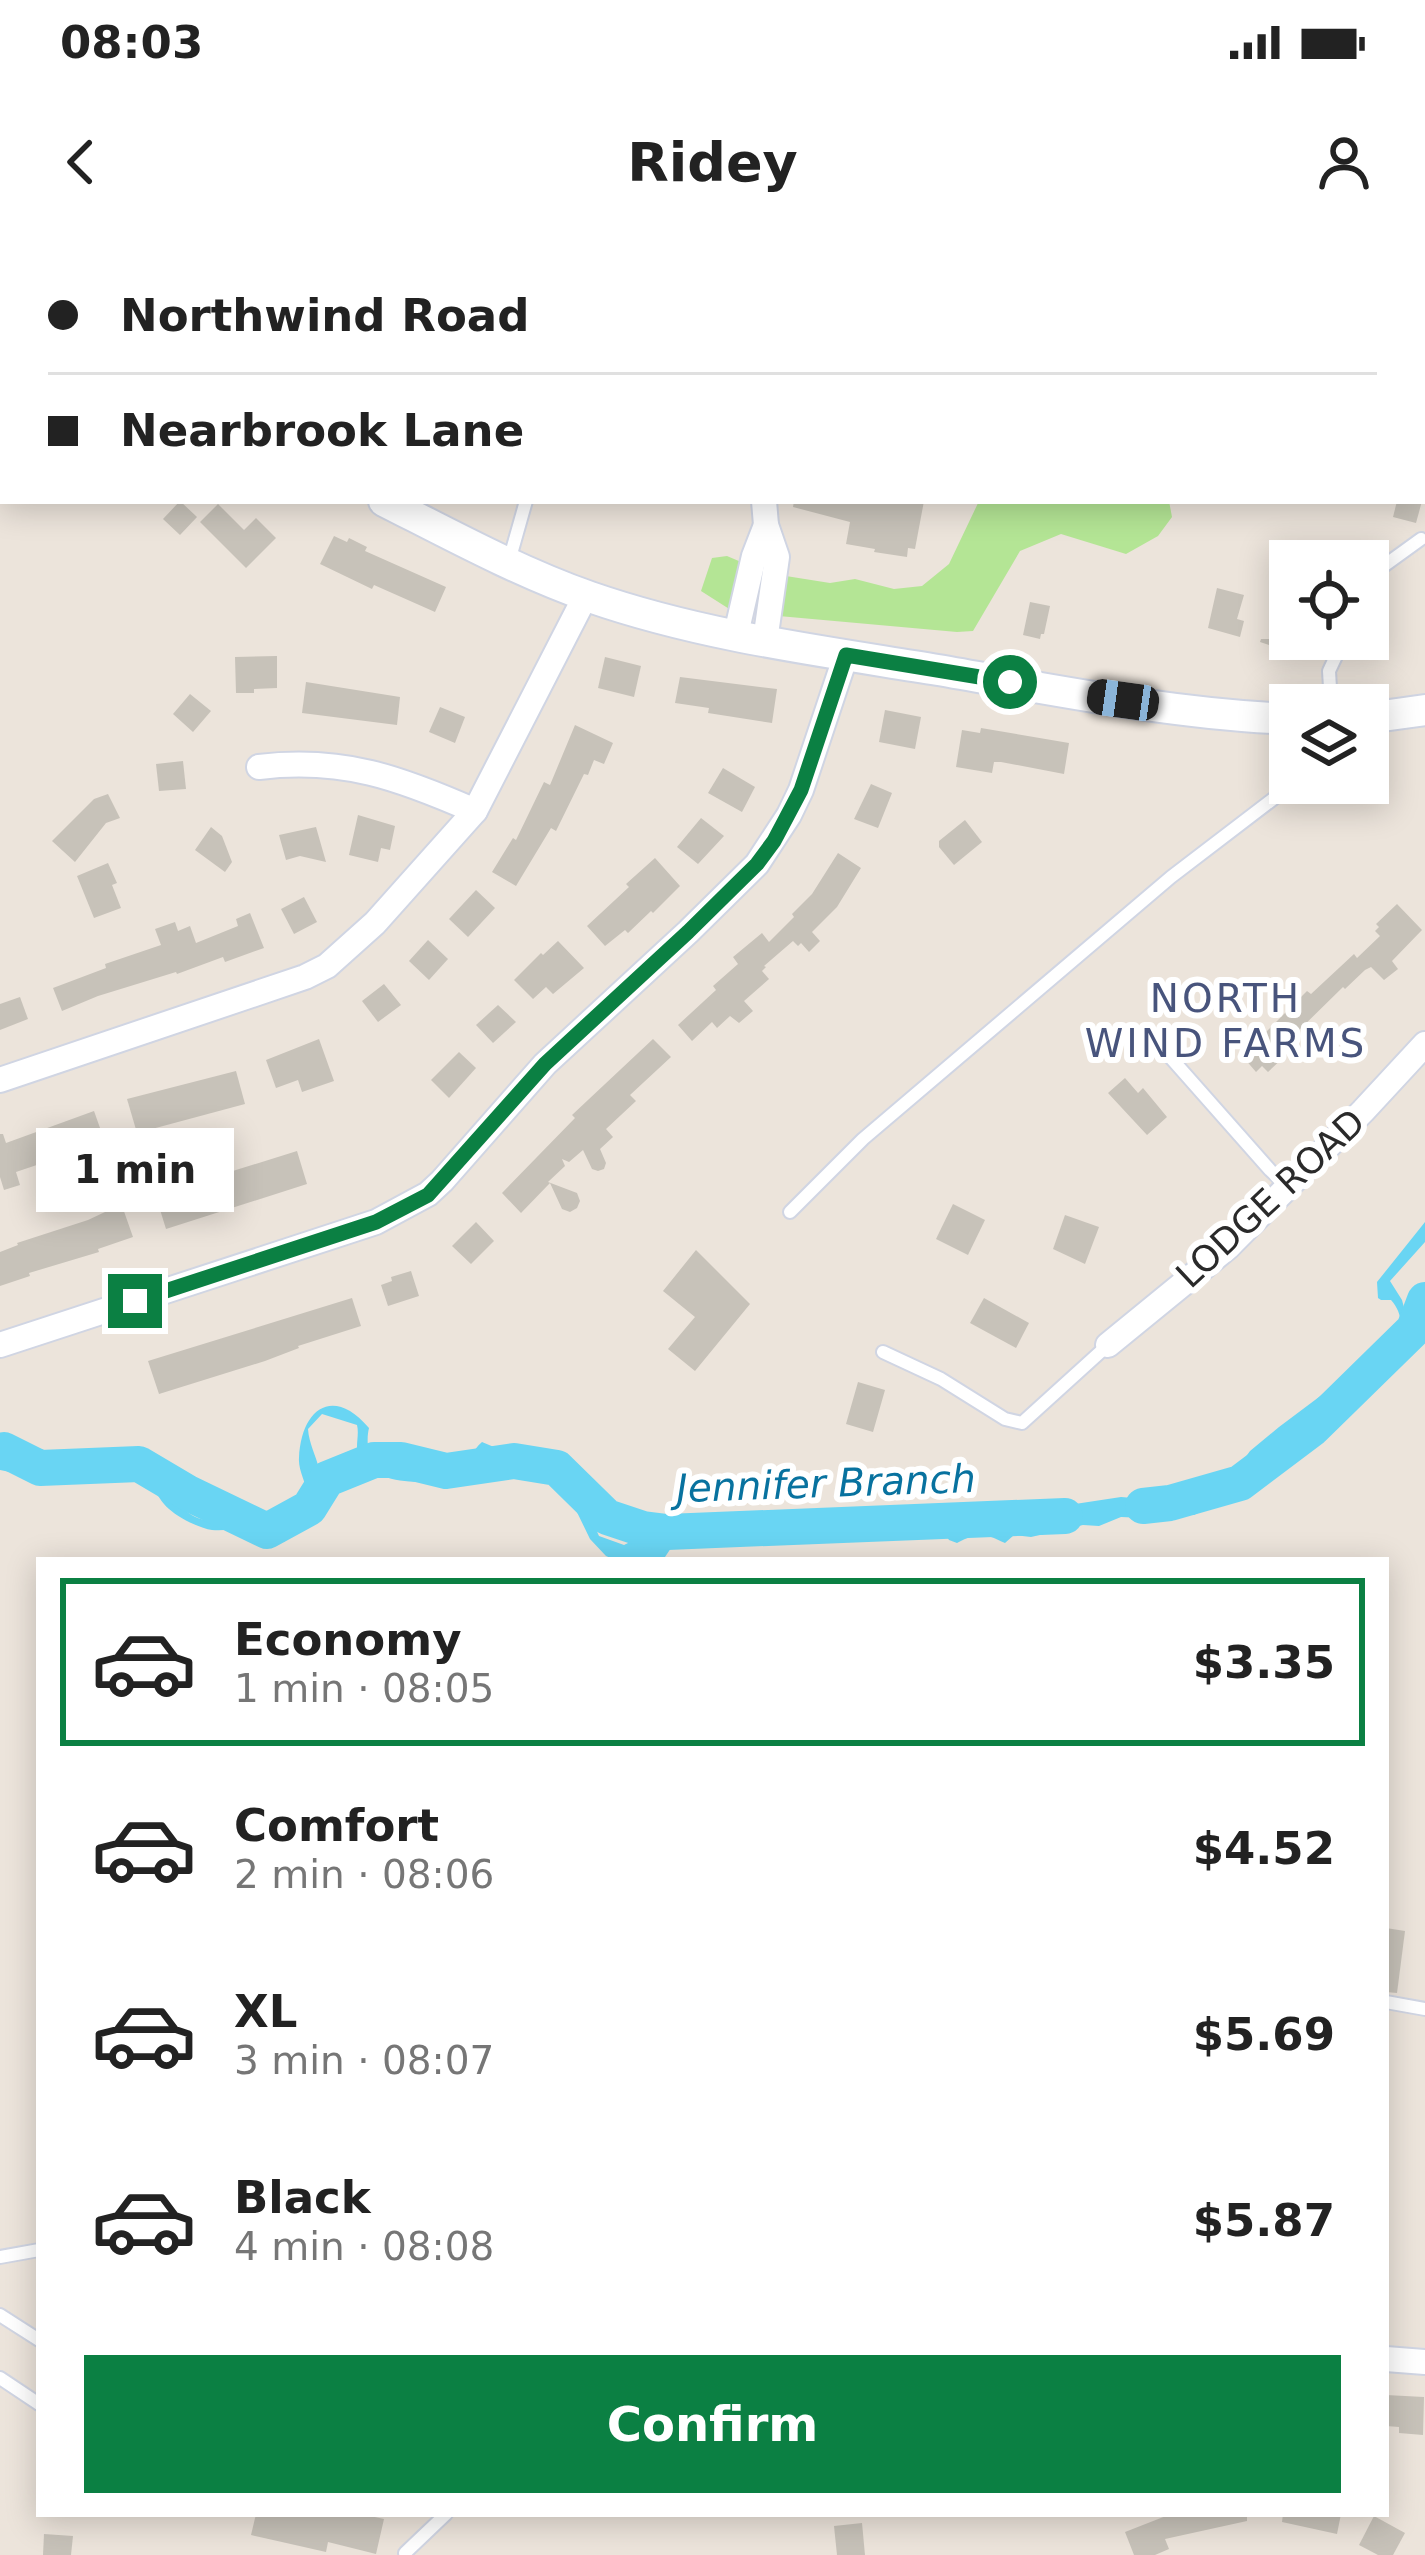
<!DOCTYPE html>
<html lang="en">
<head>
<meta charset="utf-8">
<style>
	body { margin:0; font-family:"DejaVu Sans",sans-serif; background:#f6f6f6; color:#222; height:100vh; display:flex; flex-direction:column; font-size:45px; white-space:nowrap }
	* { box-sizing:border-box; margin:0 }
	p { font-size:39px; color:#767676 }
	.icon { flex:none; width:66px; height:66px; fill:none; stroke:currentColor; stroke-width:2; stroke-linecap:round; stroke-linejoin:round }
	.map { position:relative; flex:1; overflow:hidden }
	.drawer { position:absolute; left:36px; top:1317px; width:1353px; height:960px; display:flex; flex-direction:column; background:#fff; border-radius:0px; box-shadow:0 6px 30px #0003 }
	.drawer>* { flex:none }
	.banner { position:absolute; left:0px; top:0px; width:1425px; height:264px; box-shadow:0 6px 30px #0003; display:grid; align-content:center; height:264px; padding:0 48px; background:#fff }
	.controls { position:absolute; left:1269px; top:300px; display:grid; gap:24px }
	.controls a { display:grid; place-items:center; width:120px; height:120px; border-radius:0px; background:#fff; box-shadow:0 6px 30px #0003; font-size:60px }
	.end { position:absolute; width:54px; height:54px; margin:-27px; border:15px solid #0b8043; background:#fff; box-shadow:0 0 0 6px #fff }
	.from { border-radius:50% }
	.bubble { position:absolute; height:84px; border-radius:0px; background:#fff; box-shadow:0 6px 30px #0003; font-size:39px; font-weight:600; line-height:84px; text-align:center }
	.car { position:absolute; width:36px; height:72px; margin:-36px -18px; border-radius:15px; box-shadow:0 0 9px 3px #0007; background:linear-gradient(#222 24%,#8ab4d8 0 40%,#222 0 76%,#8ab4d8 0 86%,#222 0) }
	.banner b { display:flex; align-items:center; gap:42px; height:114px; font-size:45px }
	.banner b+b { border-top:3px solid #e0e0e0 }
	.banner i { width:30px; height:30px; background:#222 }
	ul { padding:21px 0 0; list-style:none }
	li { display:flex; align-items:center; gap:36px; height:168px; margin:0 24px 18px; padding:0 24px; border:6px solid transparent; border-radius:0px }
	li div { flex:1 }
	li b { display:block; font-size:45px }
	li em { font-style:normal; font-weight:600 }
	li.current { border-color:#0b8043 }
	li>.icon { width:108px; height:108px; stroke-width:1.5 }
	.button { display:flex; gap:24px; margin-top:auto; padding:24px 48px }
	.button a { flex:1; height:138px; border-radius:0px; background:#0b8043; color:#fff; font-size:48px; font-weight:600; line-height:138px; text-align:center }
	.status { display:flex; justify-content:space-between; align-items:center; height:84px; padding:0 60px; background:#fff; direction:ltr }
	.status svg { height:33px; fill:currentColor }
	header { display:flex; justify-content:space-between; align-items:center; height:156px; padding:0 48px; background:#fff; font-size:54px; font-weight:600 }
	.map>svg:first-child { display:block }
	.green { fill:#b4e595 }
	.water { fill:#69d5f3 }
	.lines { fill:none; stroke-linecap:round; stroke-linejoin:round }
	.river { stroke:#69d5f3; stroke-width:36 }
	.building { fill:#c7c2b9 }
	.service-casing { stroke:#d0d5e3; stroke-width:16 }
	.minor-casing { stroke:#d0d5e3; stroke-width:28 }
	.tertiary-casing { stroke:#d0d5e3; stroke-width:34 }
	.service { stroke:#fff; stroke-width:12 }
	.minor { stroke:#fff; stroke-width:24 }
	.tertiary { stroke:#fff; stroke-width:30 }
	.route { stroke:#0b8043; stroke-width:15 }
	.labels { text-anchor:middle; stroke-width:12; stroke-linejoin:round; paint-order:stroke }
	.street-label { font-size:36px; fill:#2a2a2a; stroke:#fff }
	.neighbourhood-label { font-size:39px; letter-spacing:3px; fill:#48547c; stroke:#fff }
	.water-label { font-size:39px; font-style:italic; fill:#08729f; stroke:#fff }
</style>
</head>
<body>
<div class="status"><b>08:03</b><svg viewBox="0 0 49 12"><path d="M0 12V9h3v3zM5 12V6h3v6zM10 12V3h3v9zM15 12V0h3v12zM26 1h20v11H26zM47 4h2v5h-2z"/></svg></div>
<header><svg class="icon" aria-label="back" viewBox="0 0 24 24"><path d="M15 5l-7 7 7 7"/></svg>Ridey<svg class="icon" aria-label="person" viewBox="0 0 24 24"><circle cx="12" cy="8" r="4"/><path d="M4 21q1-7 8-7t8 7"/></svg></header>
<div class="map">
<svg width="1425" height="2315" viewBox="0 0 1425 2315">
	<rect width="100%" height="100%" fill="#ece4db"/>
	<!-- green -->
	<path class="green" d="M979,261H1169L1172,277L1158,296L1126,314L1061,294L1020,311L973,391L957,392L734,372L701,351L712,318L727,316L767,333L830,343L855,339L894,349L922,346L949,324Z"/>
	<!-- water -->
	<path class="water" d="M1425,982V1002L1390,1041L1402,1060L1407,1079L1405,1094L1390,1125L1377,1137L1351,1147L1320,1165L1306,1180L1273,1202L1251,1238L1211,1266L1194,1275L1167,1273L1144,1278L1121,1277L1099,1286L1083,1285L1031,1297L1014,1295L1005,1303C983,1293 980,1291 957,1303L949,1300L943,1291C933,1291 924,1295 914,1296C891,1298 867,1289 846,1300L798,1292H754L741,1284L732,1283L703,1284L674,1297L673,1305L663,1320H615L606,1316L590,1299L558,1233L539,1217C525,1217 506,1220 493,1227C490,1228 488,1231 485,1232C482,1233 479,1232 476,1232C467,1233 458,1238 449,1240C425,1244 376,1244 361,1221C353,1209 360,1197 357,1185L322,1174L308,1189C309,1204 316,1215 319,1229C323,1257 301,1281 284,1302C271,1302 271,1296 259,1292C244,1285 227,1292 212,1290C199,1288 179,1278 169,1269C154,1256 151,1235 135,1225L35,1237L0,1230V1219L19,1230L32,1232L51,1226L78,1225L111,1218L126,1211C155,1225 179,1284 212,1280C219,1280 224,1275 231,1273L255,1281L296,1275L308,1255C306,1243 298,1230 299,1218C301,1169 333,1145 369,1188C365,1204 369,1232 391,1234C397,1234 403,1232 410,1232C425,1233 443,1238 457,1230C469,1224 472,1210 482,1202L501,1210L516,1212L541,1210L551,1216L573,1238L599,1296L624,1305L634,1300H645L670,1292L695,1278L712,1273L756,1274L854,1284L884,1278L919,1282L937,1279L991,1281L1028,1278L1075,1264L1121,1257L1133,1258L1139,1262L1166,1256L1198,1257L1213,1251L1238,1228L1250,1211L1279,1187L1323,1154L1387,1114C1403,1098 1406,1077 1391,1060H1381L1378,1058L1377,1042Z"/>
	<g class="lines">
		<!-- river -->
		<g class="river">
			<path d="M0,1211L4,1210L40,1228L139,1224L188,1253L267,1291L309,1268L327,1239L374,1220H401L446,1231L514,1221L557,1228L607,1277L643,1289L667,1292L1065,1276"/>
			<path d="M1143,1266L1170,1263L1240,1243L1313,1188L1414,1089L1425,1060"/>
		</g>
	</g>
	<!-- building -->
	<g class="building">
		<path d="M180,261L197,277L180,295L163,279Z"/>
		<path d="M794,261H924L915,309L908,308L907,317L874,312L875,309L846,304L850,282L793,267Z"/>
		<path d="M1397,261H1422L1416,283L1393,277Z"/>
		<path d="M218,264L244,290L256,278L276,298L246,328L200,282Z"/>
		<path d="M334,296L347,302L349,298L367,307L365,311L446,347L435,372L374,345L372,349L320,324Z"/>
		<path d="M1217,348L1244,355L1237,379L1244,381L1240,397L1208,388Z"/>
		<path d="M1030,362L1050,366L1044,394H1041L1040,399L1023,395Z"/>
		<path d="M1261,399H1313L1307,418L1260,402Z"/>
		<path d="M277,416V448L254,449V453H236L235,417Z"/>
		<path d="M605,417L641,426L634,457L598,448Z"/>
		<path d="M680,437L777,449L772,483L708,473L709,468L675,463Z"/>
		<path d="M306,442L400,457L397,485L302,473Z"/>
		<path d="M190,454L211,471L193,492L173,474Z"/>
		<path d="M440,467L465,477L455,503L429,492Z"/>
		<path d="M885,470L921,477L915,509L879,502Z"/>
		<path d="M575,485L613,503L604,524L594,520L588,535L584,534L556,591L551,588L516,646L492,632L513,598L516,600L544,542L550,545Z"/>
		<path d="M981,488L1069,503L1064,534L1001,522H994L992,533L956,527L962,490L980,493Z"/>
		<path d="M183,521L186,549L159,551L156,524Z"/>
		<path d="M723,528L755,547L742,572L708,553Z"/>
		<path d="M871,544L892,553L878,588L854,579Z"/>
		<path d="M108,554L120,578L106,583L75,622L52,601L94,559Z"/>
		<path d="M358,575L395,586L390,610L381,608L378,622L349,615Z"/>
		<path d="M701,578L724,596L698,624L677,607Z"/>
		<path d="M965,580L982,602L954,625L939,607V601Z"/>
		<path d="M211,587L222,596L232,622L225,632L195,610Z"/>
		<path d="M316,587L326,622L300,616L286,620L279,595Z"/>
		<path d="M838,613L861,628L837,667L812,692L820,701L809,712L801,703L798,706L793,701L764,726L766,727L762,731L769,739L744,761L753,771L739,783L730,776L717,788L712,782L692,801L678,785L716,750L713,746L738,724L733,717L762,693L769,702L794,677L792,674L812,654Z"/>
		<path d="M655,618L680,646L653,673L651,671L628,693L625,690L605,706L587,686L629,647L626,644Z"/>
		<path d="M108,623L117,643L112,645L121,668L94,678L77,636Z"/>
		<path d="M476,650L495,668L468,697L449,679Z"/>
		<path d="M304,657L317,682L294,694L281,669Z"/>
		<path d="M1397,664L1422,690L1392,721L1398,729L1384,740L1371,727L1365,730L1345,749L1343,747L1288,801L1294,808L1285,816L1268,832L1262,826L1256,832L1244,818L1256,806L1246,795L1259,784L1266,792L1307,751L1311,754L1354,714L1357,718L1380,696L1375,691L1379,687L1376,684Z"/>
		<path d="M250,673L264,708L225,722L223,717L177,734L176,732L98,756L62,771L53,748L106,728L105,724L161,705L155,689L175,682L178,691L190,686L196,703L238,686L236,679Z"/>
		<path d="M428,700L448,719L429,740L409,721Z"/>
		<path d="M558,701L584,728L553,754L546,747L533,759L514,740L541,713L543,715Z"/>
		<path d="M384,744L401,765L378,782L362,761Z"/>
		<path d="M20,757L28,779L0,790V764Z"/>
		<path d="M498,765L516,782L493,803L476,785Z"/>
		<path d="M319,799L334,841L302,852L298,840L276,848L266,820Z"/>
		<path d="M653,799L671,817L630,855L636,861L606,889L613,897L600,909L606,923L604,929L598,931L592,929L583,910L569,922L562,919L565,926L548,942L577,953L580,961L577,968L570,972L562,969L550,943L521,973L502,953L575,878L572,875Z"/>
		<path d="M459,812L476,828L449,858L431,840Z"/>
		<path d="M236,831L245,864L137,893L127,859Z"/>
		<path d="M1125,838L1138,853L1143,848L1167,877L1147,895L1108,853Z"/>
		<path d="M94,871L105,902L16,932L20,945L4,950L0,937V894H3L6,903Z"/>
		<path d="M297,911L307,944L166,989L153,947L188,935L191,944Z"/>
		<path d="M120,960L133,997L98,1009L99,1012L29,1033L30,1036L0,1046V1012L18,1005L17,1003L88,980L105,972L103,966Z"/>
		<path d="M953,964L985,980L968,1015L936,999Z"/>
		<path d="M1065,975L1099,987L1085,1024L1053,1009Z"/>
		<path d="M476,982L494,1001L471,1024L452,1006Z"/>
		<path d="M696,1010L750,1064L695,1131L668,1109L695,1077L663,1051Z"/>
		<path d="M411,1031L419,1056L388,1066L381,1045L392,1041L391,1037Z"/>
		<path d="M352,1058L361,1086L298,1106L299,1108L265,1121L159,1154L148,1121Z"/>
		<path d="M984,1058L1029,1083L1016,1108L970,1083Z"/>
		<path d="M858,1142L885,1150L873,1192L846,1184Z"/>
		<path d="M1386,1688L1405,1691L1397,1753L1386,1752Z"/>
		<path d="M1386,2155L1424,2157L1423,2195L1399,2193V2187L1386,2186Z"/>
		<path d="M256,2274H361L384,2279L376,2314L328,2302L326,2312L251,2295Z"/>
		<path d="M1171,2274H1247V2281L1165,2299L1169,2309L1155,2315H1134L1125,2292Z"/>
		<path d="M1283,2274H1341L1337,2294L1282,2282Z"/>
		<path d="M1374,2276L1405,2293L1393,2315H1378L1359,2305Z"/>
		<path d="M862,2283L865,2315H837L834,2286Z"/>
		<path d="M44,2294L73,2296L71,2315H43Z"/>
	</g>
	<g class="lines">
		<!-- service casing -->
		<g class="service-casing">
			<g id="service">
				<path d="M326,3L327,0"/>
				<path d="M602,3L603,0"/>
				<path d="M509,321L526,261"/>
				<path d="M1368,346L1374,333L1421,299"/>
				<path d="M1331,465L1329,431L1344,399"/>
				<path d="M1148,792L1270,930L1287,946"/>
				<path d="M790,972L863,899L1171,637L1294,543"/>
				<path d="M883,1112L941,1139L1005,1179L1022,1183L1108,1105"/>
				<path d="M1386,1762L1425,1769"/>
				<path d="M0,2017L39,2010"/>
				<path d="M0,2075L39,2100"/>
				<path d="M0,2138L39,2164"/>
				<path d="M405,2313L446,2274"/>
			</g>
		</g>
		<!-- minor casing -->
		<g class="minor-casing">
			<g id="minor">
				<path d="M797,3L798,0"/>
				<path d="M764,261L766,285L777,317L765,401"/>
				<path d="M736,394L754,316L766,285"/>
				<path d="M259,527C343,517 400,538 475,571"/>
				<path d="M0,840L305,737L327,726L375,683L475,571L586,355"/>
				<path d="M0,1105L376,982L428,954L442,941L545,824L688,692L757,624L789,575L801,550L846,415"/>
				<path d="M1108,1105L1228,1007L1363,871L1425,804"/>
				<path d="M1386,2119L1425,2122"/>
			</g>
		</g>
		<!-- tertiary casing -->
		<g class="tertiary-casing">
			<g id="tertiary">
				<path d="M0,72L3,73"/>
				<path d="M384,261C451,295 519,332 590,357C702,396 822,411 938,430C1054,450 1172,474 1290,479"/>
				<path d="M1368,478L1425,470"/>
			</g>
		</g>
		<!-- service -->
		<use href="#service" class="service"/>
		<!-- minor -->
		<use href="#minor" class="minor"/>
		<!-- tertiary -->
		<use href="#tertiary" class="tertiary"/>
	</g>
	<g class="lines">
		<!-- route -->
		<path class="route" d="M135,1061L376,982L428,955L545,824L688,692L757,624L774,601L801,550L846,415L1010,442"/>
	</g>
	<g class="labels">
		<!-- street labels -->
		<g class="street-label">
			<text transform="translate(1270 958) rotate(-43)" y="13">LODGE ROAD</text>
		</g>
		<!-- neighbourhood labels -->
		<g class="neighbourhood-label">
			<text x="1226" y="772">NORTH<tspan x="1226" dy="45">WIND FARMS</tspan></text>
		</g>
		<!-- water labels -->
		<g class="water-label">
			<text transform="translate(826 1243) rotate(-2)" y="14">Jennifer Branch</text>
		</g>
	</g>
</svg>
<div class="controls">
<a><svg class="icon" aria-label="locate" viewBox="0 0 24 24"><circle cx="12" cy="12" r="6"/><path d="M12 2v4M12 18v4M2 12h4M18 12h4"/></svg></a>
<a><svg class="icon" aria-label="layers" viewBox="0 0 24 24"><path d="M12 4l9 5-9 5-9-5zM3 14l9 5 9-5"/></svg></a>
</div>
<i class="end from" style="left:1010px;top:442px"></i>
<i class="end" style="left:135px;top:1061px"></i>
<div class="bubble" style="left:36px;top:888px;width:198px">1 min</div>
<i class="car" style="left:1123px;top:460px;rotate:278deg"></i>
<div class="banner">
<b><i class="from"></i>Northwind Road</b>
<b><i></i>Nearbrook Lane</b>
</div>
<section class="drawer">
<ul>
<li class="current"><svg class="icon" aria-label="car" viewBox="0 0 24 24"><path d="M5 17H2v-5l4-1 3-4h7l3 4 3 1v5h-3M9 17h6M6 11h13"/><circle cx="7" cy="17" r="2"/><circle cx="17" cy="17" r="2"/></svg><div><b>Economy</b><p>1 min · 08:05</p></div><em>$3.35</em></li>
<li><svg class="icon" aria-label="car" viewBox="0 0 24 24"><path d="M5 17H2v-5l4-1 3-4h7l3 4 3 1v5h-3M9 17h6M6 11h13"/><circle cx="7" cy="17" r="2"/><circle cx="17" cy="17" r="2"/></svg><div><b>Comfort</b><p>2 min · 08:06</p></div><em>$4.52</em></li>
<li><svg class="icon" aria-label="car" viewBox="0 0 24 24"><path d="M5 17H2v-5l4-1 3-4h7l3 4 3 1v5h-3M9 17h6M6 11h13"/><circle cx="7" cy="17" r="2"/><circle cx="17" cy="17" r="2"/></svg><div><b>XL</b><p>3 min · 08:07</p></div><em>$5.69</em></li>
<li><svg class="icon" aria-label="car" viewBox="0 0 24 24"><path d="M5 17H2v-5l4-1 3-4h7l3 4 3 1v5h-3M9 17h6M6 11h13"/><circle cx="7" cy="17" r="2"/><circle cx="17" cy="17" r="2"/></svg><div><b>Black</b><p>4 min · 08:08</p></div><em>$5.87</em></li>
</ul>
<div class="button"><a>Confirm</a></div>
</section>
</div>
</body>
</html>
